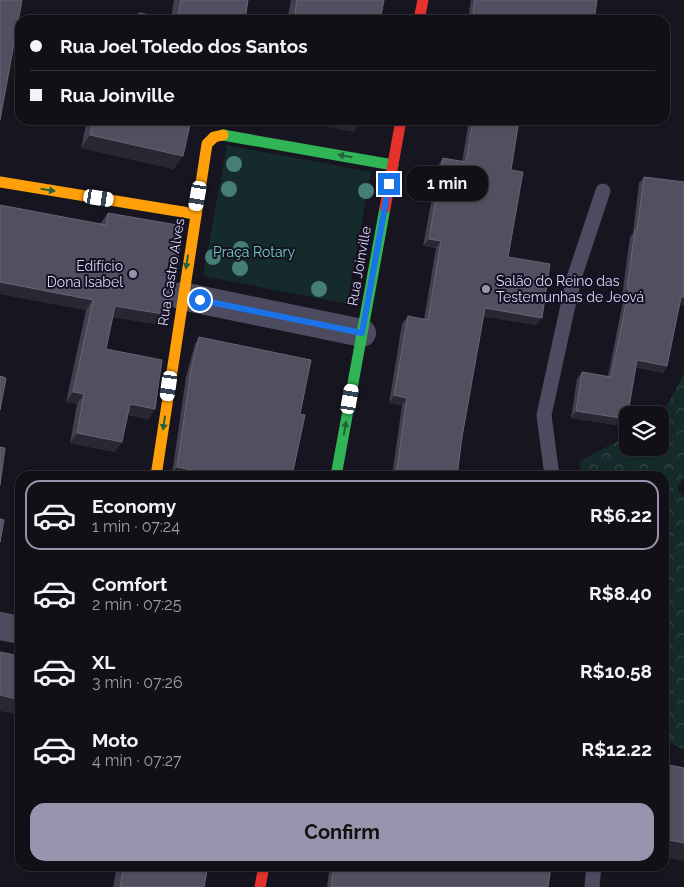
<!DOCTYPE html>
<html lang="en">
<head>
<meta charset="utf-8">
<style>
	body { margin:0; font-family:Raleway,sans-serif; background:#1a1920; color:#f1f3f6; height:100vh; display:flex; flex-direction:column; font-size:19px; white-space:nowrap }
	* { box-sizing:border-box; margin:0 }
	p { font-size:16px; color:#9c9da1 }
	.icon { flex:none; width:28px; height:28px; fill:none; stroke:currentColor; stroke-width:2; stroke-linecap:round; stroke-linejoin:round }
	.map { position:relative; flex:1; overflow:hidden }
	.panel { position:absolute; left:15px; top:471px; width:654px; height:400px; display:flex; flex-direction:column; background:#111017; border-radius:15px; box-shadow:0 1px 4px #0004,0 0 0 1px #303036 }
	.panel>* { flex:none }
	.hud { position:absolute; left:15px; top:15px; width:655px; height:110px; border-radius:15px; box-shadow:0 1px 4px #0004,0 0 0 1px #303036; display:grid; align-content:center; height:110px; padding:0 15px; background:#111017 }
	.tools { position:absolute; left:619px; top:406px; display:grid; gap:10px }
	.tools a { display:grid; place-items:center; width:50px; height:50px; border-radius:10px; background:#111017; box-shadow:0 1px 4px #0004,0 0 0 1px #303036; font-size:25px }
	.end { position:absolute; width:22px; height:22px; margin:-11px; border:6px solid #1a73e8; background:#fff; box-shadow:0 0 0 2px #fff }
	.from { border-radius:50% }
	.bubble { position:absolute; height:35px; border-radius:15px; background:#111017; box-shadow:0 1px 4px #0004,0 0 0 1px #303036; font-size:16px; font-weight:700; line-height:35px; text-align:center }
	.car { position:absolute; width:15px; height:30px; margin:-15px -8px; border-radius:6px; box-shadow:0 0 4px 1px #0007; background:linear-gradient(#fff 24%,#345 0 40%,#fff 0 76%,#345 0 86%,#fff 0) }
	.hud b { display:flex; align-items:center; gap:18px; height:48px; font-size:19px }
	.hud b+b { border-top:1px solid #303036 }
	.hud i { width:12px; height:12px; background:#f1f3f6 }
	ul { padding:9px 0 0; list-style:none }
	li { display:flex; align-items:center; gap:15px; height:70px; margin:0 10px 8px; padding:0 5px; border:2px solid transparent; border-radius:15px }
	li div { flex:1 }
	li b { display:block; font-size:19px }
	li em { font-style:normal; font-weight:700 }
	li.selected { border-color:#9894ad }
	li>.icon { width:45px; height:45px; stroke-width:1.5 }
	.cta { display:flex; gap:10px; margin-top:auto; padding:10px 15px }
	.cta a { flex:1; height:58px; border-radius:15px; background:#9894ad; color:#111; font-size:20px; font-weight:700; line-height:58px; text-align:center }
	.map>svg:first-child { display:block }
	.forest { fill:url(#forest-crowns) }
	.park { fill:#152a2a }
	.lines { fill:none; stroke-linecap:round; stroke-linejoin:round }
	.lane { stroke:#4d4b5f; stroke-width:15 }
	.street { stroke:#4d4b5f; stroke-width:28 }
	.fast { stroke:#30b455; stroke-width:11 }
	.slow { stroke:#ff9f0a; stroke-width:11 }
	.jam { stroke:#e5322d; stroke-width:11 }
	.tree { fill:#467d75 }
	.wall { fill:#423f4e }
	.shaded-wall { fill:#2a2733 }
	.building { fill:#524f60; stroke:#686478 }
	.oneway { fill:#22623c }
	.route { stroke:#1a73e8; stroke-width:6 }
	.poi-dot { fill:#9894ad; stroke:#151123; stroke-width:2 }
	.labels { text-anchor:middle; stroke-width:4; stroke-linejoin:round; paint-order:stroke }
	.park-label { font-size:14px; fill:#6cd2bb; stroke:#151123 }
	.poi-label { font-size:14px; fill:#ddd8fa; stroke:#151123; text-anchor:end }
	.street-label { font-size:14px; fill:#ddd8fa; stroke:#151123 }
</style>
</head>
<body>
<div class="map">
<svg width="684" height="887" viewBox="0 0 684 887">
	<defs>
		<pattern id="forest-crowns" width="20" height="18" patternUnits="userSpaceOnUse" patternTransform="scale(1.25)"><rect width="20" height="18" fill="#152a2a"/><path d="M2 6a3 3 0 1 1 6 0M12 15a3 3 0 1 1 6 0" fill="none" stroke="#37484a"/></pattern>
	</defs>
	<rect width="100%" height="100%" fill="#17151f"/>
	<!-- forest -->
	<path class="forest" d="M684,373V477L677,488L684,498V750L664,740V476H581L580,461L627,436L628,448H660V419Z"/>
	<!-- park -->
	<path class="park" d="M227,145L371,172L347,304L203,276Z"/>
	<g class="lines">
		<!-- lane -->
		<g class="lane">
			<path d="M552,476L544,415L574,278L603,191"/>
			<path d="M592,887L594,866"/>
		</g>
		<!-- street -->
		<g class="street">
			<path d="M182,296L362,333"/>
			<path d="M0,626L20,630"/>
		</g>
		<!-- fast -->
		<g class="fast">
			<path d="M223,135L393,165"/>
			<path d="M336,476L385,208"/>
		</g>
		<!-- slow -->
		<g class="slow">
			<path d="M0,182L195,214"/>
			<path d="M156,476L207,144L214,137L223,135"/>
		</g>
		<!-- jam -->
		<g class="jam">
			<path d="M419,20L423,0"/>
			<path d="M385,208L401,120"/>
			<path d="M260,887L264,866"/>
		</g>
	</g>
	<!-- trees -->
	<g class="tree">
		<circle cx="234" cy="164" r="8"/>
		<circle cx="229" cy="189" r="8"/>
		<circle cx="366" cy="191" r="8"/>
		<circle cx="241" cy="249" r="8"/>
		<circle cx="213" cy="257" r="8"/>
		<circle cx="240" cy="268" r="8"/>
		<circle cx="319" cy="289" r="8"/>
	</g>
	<!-- wall -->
	<g class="wall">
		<path d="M174,0H248L245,20H134L139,13L171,19Z"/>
		<path d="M291,0H384L380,20H287Z"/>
		<path d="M471,0H597L594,20H468Z"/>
		<path d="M87,120H191L174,169L81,148Z"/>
		<path d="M469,120H519L511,170L508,257L536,325L483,316L462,437L457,476H392L402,405L389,403L402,324L408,316L424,319L436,248L423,246L438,166L443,158L462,162Z"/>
		<path d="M644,177L684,182V305L680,304L667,366L663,373L635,367L627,419L623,426L571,418L577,379L582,372L608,376L624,296H622L630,237L633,233L639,183Z"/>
		<path d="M0,205L100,224L108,213L169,315L162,325L113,317L106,349L155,409L148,419L128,415L115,452L70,443L77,404L66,402L86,310L0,294Z"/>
		<path d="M199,337L300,414L292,476H182L172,474L186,377L195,344Z"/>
		<path d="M117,866H208L204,887H113Z"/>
		<path d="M330,866H447L452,867L453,866H556L553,871L550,870L548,887H327Z"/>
	</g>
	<!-- shaded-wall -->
	<g class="shaded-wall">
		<path d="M288,120H362L354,132Z"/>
		<path d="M90,135L183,156L174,169L81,148Z"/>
		<path d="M429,239L441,241L436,248L423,246Z"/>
		<path d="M0,282L93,300L86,310L0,294Z"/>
		<path d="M627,289H629L624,296H622Z"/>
		<path d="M681,297H684V305L677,304Z"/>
		<path d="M115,306L169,315L162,325L108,316Z"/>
		<path d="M485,308L542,318L536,325L479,316Z"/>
		<path d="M637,360L667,366L663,373L632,366Z"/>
		<path d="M73,392L84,394L77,404L66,402Z"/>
		<path d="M394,395L407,398L402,405L389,403Z"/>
		<path d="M130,404L155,409L148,419L123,414Z"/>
		<path d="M576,411L627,419L623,426L571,418Z"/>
		<path d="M77,433L122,442L115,452L70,443Z"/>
		<path d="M177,467L205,473L203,476H182L172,474Z"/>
		<path d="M0,695L20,700V715L0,711Z"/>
		<path d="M664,839L684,843V861L664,857Z"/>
		<path d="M548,866H556L553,871L546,870Z"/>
	</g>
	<!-- building -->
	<g class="building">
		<path d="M0,0H22L0,120Z"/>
		<path d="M181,0H248L245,20H138L139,13L177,20Z"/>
		<path d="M297,0H384L380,20H294Z"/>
		<path d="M475,0H597L594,20H472Z"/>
		<path d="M94,120H191L183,156L90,135Z"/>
		<path d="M473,120H519L511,170L523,172L508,257L550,264L542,318L485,308L462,437L457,476H396L407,398L394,395L408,316L428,320L441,241L429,239L443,158L466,162Z"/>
		<path d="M644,177L684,182V297H681L667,366L637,360L627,419L576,411L582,372L611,377L629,289H627L635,230H637Z"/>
		<path d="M0,205L106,225L108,213L183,226L169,315L115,306L106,349L162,360L155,409L130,404L122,442L77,433L84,394L73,392L93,300L0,282Z"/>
		<path d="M199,337L311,360L300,414L305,415L292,476H204L205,473L177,467L191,370Z"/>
		<path d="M0,376L6,378L0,410Z"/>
		<path d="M0,447L5,448L0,485Z"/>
		<path d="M0,519L4,520L0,542Z"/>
		<path d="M0,652L20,656V700L0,695Z"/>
		<path d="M664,764L684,768V843L664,839Z"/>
		<path d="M124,866H208L204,887H120Z"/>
		<path d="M334,866H447L456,868V866H494L500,867L501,866H551L548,887H331Z"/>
	</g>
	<!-- one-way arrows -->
	<defs><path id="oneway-solid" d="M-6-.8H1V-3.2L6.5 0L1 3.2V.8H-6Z" transform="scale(1.25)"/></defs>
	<g class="oneway">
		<use href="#oneway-solid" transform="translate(345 156) rotate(-170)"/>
		<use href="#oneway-solid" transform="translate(48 190) rotate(9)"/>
		<use href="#oneway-solid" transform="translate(187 262) rotate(99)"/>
		<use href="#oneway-solid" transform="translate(164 423) rotate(98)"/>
		<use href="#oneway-solid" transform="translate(345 428) rotate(-80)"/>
	</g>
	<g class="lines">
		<!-- route -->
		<path class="route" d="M200,300L362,333L389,184"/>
	</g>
	<!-- markers -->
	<g class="poi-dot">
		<circle cx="133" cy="274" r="5"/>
		<circle cx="486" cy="289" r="5"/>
	</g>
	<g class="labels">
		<!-- park labels -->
		<g class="park-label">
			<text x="254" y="257">Praça Rotary</text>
		</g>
		<!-- poi labels -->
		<g class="poi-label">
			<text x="123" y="271">Edifício<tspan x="123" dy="16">Dona Isabel</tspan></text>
			<text x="496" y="286" text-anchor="start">Salão do Reino das<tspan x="496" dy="16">Testemunhas de Jeová</tspan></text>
		</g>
		<!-- street labels -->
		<g class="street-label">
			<text transform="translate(359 266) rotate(-80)" y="5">Rua Joinville</text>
			<text transform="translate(171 272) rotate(-81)" y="5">Rua Castro Alves</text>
		</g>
	</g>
</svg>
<div class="tools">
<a><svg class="icon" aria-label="layers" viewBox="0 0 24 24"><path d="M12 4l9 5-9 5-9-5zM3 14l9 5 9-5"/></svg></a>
</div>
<i class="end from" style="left:200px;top:300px"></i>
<i class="end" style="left:389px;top:184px"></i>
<div class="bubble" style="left:406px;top:166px;width:82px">1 min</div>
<i class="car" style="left:198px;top:196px;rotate:190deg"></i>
<i class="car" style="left:99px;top:198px;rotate:99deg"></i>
<i class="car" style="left:169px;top:386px;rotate:188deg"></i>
<i class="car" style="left:350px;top:399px;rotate:10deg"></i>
<div class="hud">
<b><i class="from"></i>Rua Joel Toledo dos Santos</b>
<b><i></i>Rua Joinville</b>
</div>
<section class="panel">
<ul>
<li class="selected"><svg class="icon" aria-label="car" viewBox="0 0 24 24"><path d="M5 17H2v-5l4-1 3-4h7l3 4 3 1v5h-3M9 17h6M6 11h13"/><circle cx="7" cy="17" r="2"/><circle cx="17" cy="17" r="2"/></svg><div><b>Economy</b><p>1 min · 07:24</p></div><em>R$6.22</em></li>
<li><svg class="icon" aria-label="car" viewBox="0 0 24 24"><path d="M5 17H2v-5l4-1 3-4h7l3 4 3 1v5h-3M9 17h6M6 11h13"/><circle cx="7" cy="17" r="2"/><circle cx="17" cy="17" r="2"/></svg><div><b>Comfort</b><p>2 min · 07:25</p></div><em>R$8.40</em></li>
<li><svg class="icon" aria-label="car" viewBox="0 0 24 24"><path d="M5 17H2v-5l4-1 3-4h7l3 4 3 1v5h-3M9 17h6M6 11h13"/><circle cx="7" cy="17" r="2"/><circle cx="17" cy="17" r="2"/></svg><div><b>XL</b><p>3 min · 07:26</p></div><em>R$10.58</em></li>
<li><svg class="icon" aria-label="car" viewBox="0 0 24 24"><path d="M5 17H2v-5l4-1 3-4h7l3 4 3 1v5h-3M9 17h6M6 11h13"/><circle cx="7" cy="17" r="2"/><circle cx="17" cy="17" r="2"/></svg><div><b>Moto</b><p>4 min · 07:27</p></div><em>R$12.22</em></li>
</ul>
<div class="cta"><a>Confirm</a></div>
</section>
</div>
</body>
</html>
